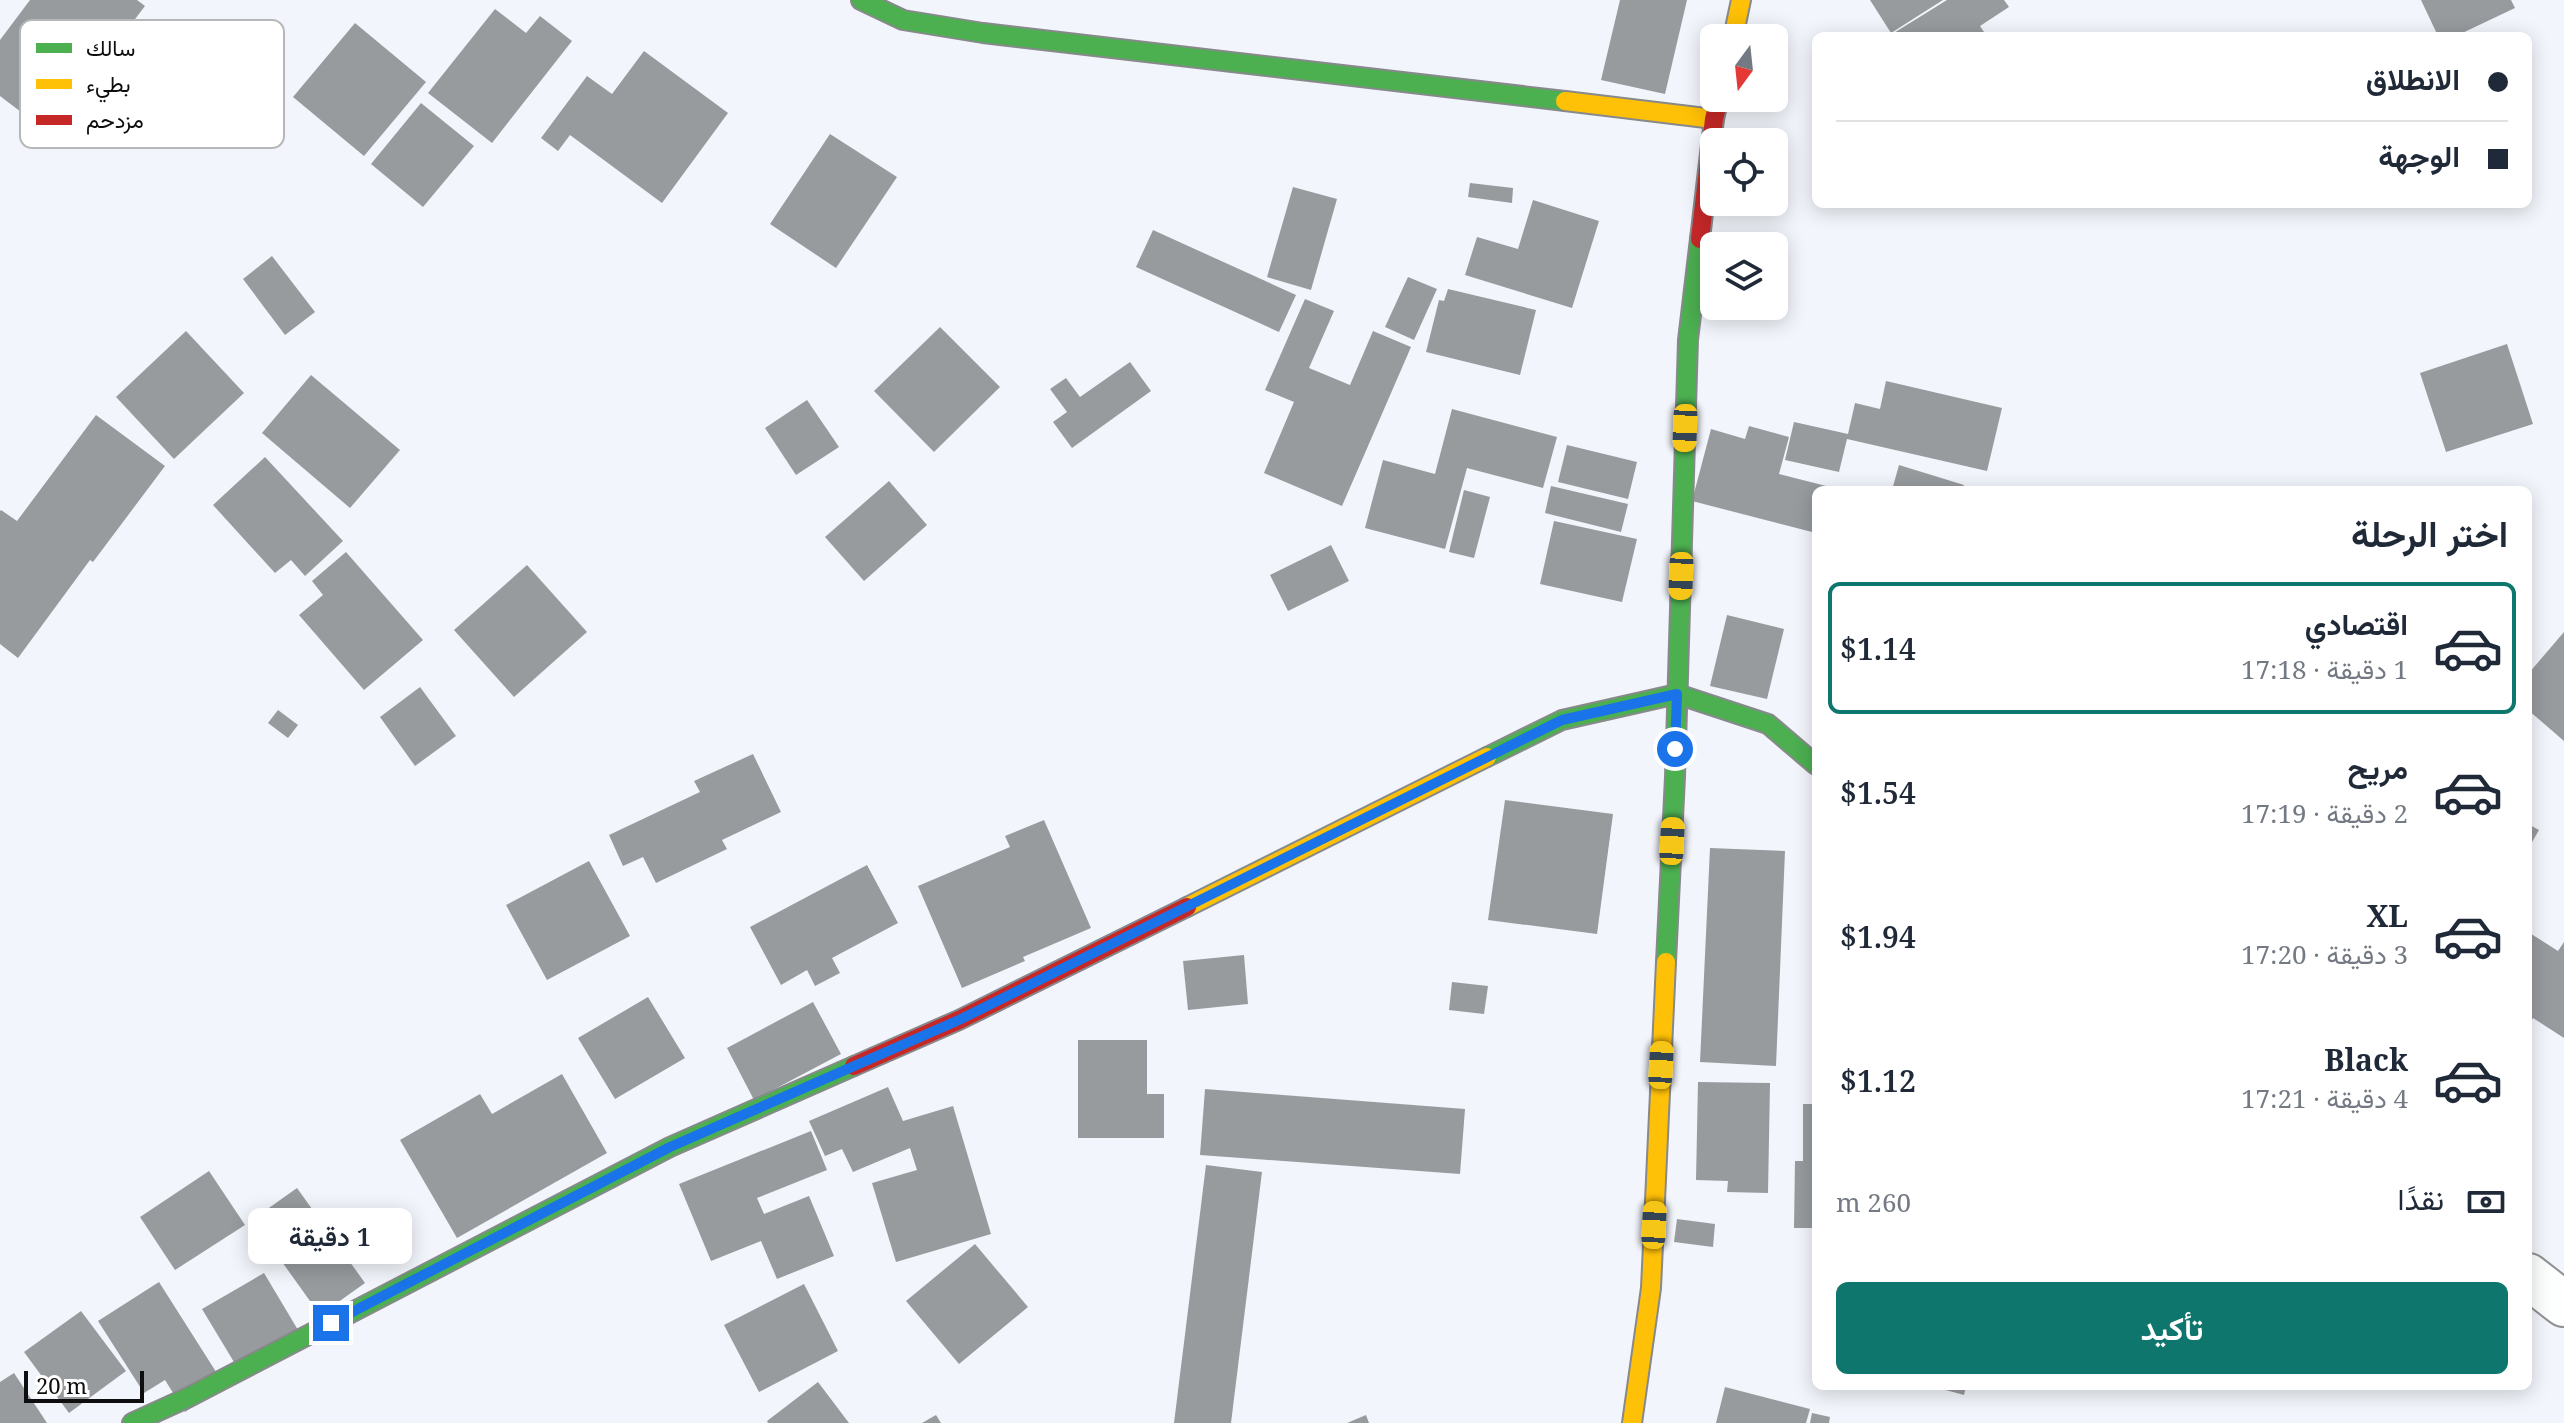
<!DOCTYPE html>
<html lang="ar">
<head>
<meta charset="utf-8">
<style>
	body { margin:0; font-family:"Noto Serif",Vazirmatn,serif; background:#f2f2f3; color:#1f2937; direction:rtl; height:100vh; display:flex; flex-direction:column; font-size:30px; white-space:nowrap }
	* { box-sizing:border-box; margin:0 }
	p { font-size:26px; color:#747a83 }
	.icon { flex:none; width:44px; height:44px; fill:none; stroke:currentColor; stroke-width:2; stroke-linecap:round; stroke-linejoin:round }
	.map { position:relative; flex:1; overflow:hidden; direction:ltr }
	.panel { position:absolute; left:1812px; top:486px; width:720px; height:904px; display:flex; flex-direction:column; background:#fff; border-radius:12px; box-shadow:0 4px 20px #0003; direction:rtl }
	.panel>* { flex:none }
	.top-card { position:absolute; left:1812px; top:32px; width:720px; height:176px; border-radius:12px; box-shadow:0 4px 20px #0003; direction:rtl; display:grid; align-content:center; height:176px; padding:0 24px; background:#fff }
	.needle { width:52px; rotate:195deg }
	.buttons { position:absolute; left:1700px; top:24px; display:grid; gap:16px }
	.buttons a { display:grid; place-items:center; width:88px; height:88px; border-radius:12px; background:#fff; box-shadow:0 4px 20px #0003; font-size:40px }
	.scale { position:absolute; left:24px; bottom:20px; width:120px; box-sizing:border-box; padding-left:8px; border:4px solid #0e0e0e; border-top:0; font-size:22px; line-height:28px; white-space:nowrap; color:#0e0e0e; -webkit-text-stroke:6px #fff; paint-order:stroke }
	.end { position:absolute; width:36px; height:36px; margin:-18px; border:10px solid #1a73e8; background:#fff; box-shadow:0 0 0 4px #fff }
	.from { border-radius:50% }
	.bubble { position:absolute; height:56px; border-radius:12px; background:#fff; box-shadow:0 4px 20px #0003; font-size:26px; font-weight:600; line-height:56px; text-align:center; direction:rtl }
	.car { position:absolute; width:24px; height:48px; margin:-24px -12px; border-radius:10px; box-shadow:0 0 6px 2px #0007; background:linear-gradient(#f5c518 24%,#345 0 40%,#f5c518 0 76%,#345 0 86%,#f5c518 0) }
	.top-card b { display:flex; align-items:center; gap:28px; height:76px; font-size:30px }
	.top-card b+b { border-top:2px solid #e0e1e3 }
	.top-card i { width:20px; height:20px; background:#1f2937 }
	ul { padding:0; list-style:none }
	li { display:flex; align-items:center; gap:24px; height:132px; margin:0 16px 12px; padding:0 8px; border:4px solid transparent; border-radius:12px }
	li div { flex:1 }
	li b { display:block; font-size:30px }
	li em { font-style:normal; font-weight:600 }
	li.selected { border-color:#0f766e }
	li>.icon { width:72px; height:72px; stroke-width:1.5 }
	h2 { padding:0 24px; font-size:36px; line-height:96px }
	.pay { display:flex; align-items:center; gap:20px; height:88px; padding:0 24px; font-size:30px }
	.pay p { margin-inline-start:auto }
	.button { display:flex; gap:16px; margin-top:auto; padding:16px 24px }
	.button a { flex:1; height:92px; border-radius:12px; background:#0f766e; color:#fff; font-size:32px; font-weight:600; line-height:92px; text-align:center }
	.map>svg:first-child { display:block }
	.building { fill:#989b9e }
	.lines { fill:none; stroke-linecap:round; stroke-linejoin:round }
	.street-casing { stroke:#919295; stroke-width:48 }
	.fast-casing { stroke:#87898b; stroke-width:22 }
	.slow-casing { stroke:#87898b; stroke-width:22 }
	.jam-casing { stroke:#87898b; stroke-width:22 }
	.street { stroke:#fdfefe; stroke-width:44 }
	.fast { stroke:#4caf50; stroke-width:18 }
	.slow { stroke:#ffc107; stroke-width:18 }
	.jam { stroke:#c62828; stroke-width:18 }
	.route { stroke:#1a73e8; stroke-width:10 }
	.key { fill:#fff; stroke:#b7b7b7; stroke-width:2 }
	.key-label { font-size:22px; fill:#0e0e0e }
</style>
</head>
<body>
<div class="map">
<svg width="2564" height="1423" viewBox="0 0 2564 1423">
	<rect width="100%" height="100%" fill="#f2f5fb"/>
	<!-- building -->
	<g class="building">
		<path d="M30,0H137L145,6L94,73L87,69L42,128L0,96V40Z"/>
		<path d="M1620,0H1687L1665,94L1601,80Z"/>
		<path d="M1870,0H1943L1891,33Z"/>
		<path d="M1947,0H2004L2009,7L1980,26L1984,32L1978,36H1889Z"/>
		<path d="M2421,0H2511L2515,8L2456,36H2438Z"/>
		<path d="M495,9L526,33L540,16L572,41L492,143L428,93Z"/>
		<path d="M355,23L426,82L364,156L293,97Z"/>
		<path d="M644,51L728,113L662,203L570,135L558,151L541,138L587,76L612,94Z"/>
		<path d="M421,103L474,146L423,207L371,164Z"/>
		<path d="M830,134L897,177L836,268L770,224Z"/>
		<path d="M1470,183L1513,188L1512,203L1468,197Z"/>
		<path d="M1293,187L1337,199L1311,290L1267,277Z"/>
		<path d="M1533,200L1599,221L1572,308L1465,275L1477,237L1518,249Z"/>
		<path d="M1153,230L1296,295L1279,332L1136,267Z"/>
		<path d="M272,256L315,312L285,335L243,279Z"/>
		<path d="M1408,277L1437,289L1414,340L1385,327Z"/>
		<path d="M1448,289L1536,310L1520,375L1426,352L1439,300L1444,301Z"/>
		<path d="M1305,299L1334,311L1309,368L1350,385L1373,331L1411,347L1342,506L1264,473L1294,402L1265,390Z"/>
		<path d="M940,327L1000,387L934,452L874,391Z"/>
		<path d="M186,331L244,393L174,459L116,397Z"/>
		<path d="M2507,344L2533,424L2446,452L2420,373Z"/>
		<path d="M1130,362L1151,391L1072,448L1053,422L1067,412L1050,389L1066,378L1080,397Z"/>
		<path d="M311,375L400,450L350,508L262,433Z"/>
		<path d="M1886,381L2002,408L1987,471L1847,439L1839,472L1785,460L1794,422L1848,434L1855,403L1880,409Z"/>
		<path d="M807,400L839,447L796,475L765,428Z"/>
		<path d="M1452,409L1557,437L1543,488L1467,468L1445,549L1365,528L1383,460L1435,474Z"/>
		<path d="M96,415L165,466L93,562L90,560L18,658L0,644V511L1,510L17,521Z"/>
		<path d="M1749,426L1789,437L1779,474L1838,489L1816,490V533L1692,501L1711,429L1745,439Z"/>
		<path d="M1567,445L1637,462L1628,499L1558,482Z"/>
		<path d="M265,457L343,541L305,576L291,560L275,573L213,505Z"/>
		<path d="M1899,465L1964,485L1962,490H1892Z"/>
		<path d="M889,481L927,525L864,581L825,537Z"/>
		<path d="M1551,486L1628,504L1621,532L1545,513Z"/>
		<path d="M1464,490L1490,497L1474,558L1449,552Z"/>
		<path d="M1554,521L1637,539L1622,602L1540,584Z"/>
		<path d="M1331,545L1349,581L1288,611L1270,575Z"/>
		<path d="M346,552L423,640L364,690L299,615L323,595L312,581Z"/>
		<path d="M527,565L587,632L514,697L454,630Z"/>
		<path d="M1727,615L1784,629L1767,699L1710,686Z"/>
		<path d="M2564,632V741L2528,710V674Z"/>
		<path d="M420,687L456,736L415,766L380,717Z"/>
		<path d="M278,710L298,725L288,738L268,723Z"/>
		<path d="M753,754L781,812L722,840L727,849L656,883L643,857L623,866L609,835L700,792L694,781Z"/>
		<path d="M1505,800L1613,814L1597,934L1488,920Z"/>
		<path d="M1044,820L1091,928L1023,957L1025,961L962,988L918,886L1010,847L1005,836Z"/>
		<path d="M2528,824L2539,830L2528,849Z"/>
		<path d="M1710,848L1785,851L1776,1066L1700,1062Z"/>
		<path d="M589,861L630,936L547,980L506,905Z"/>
		<path d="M867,865L898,923L832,958L840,973L815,986L807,970L781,985L750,927Z"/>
		<path d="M2528,932L2558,951L2564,942V1038L2533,1018L2528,1026Z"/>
		<path d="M1244,955L1248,1004L1188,1010L1183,961Z"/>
		<path d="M1452,982L1488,986L1484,1014L1449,1010Z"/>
		<path d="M648,997L685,1058L615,1099L578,1038Z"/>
		<path d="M813,1002L841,1054L754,1100L727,1048Z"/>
		<path d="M1078,1040H1147V1094H1164V1138H1078Z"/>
		<path d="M562,1074L607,1153L457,1238L400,1140L480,1094L492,1114Z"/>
		<path d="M1698,1082L1770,1083L1768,1193L1727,1192L1728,1181L1696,1180Z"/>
		<path d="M888,1087L903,1121L953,1106L991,1234L896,1262L872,1183L917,1170L910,1148L853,1172L842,1149L825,1156L809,1121Z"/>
		<path d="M1205,1089L1465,1109L1460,1174L1200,1155Z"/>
		<path d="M1803,1104H1816V1228H1794L1795,1161H1803Z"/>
		<path d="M811,1131L827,1170L757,1198L764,1214L809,1196L834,1256L777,1279L761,1241L711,1261L679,1184Z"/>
		<path d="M1206,1165L1262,1172L1231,1423H1174Z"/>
		<path d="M209,1171L245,1225L175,1270L140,1217Z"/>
		<path d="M297,1188L365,1283L320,1315L252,1220Z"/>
		<path d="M1677,1219L1715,1224L1713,1247L1674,1242Z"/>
		<path d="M975,1244L1028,1307L959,1364L906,1301Z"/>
		<path d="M264,1273L304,1340L243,1377L202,1309Z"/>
		<path d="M159,1282L225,1386L185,1412L165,1380L144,1393L98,1321Z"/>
		<path d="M804,1284L838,1351L759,1392L724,1325Z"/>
		<path d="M81,1311L126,1371L69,1413L24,1352Z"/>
		<path d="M14,1373L47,1423H0V1382Z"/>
		<path d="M818,1382L849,1423H768L767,1421Z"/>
		<path d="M1931,1386H1966L1964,1395Z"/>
		<path d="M1725,1387L1810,1409L1806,1423H1716Z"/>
		<path d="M1812,1413L1830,1417L1829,1423H1810Z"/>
		<path d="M936,1415L941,1423H922Z"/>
		<path d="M1366,1415L1369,1423H1347Z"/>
	</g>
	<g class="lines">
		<!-- street casing -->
		<g class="street-casing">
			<path id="street" d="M2528,1276L2564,1304"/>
		</g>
		<!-- fast casing -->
		<g class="fast-casing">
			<g id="fast">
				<path d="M861,0L903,20L983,33L1565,101"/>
				<path d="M1487,757L1562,720L1677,694L1768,724L1816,765"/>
				<path d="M1666,962L1675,777L1688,340L1700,239"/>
				<path d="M132,1423L189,1397L670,1147L854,1066"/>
			</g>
		</g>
		<!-- slow casing -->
		<g class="slow-casing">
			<g id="slow">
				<path d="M1733,38L1741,0"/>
				<path d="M1565,101L1714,119"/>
				<path d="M1187,907L1487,757"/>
				<path d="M1632,1423L1651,1288L1666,962"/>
			</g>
		</g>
		<!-- jam casing -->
		<g class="jam-casing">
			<g id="jam">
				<path d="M1700,239L1714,119L1719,98"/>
				<path d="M854,1066L959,1020L1187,907"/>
			</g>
		</g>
		<!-- street -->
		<use href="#street" class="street"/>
		<!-- fast -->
		<use href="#fast" class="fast"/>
		<!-- slow -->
		<use href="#slow" class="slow"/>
		<!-- jam -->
		<use href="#jam" class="jam"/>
	</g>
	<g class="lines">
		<!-- route -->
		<path class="route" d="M331,1323L670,1147L959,1020L1562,720L1677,694L1675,749"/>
	</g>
	<!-- legend -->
	<rect x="20" y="20" width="264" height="128" rx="12" class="key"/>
	<rect x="36" y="43" width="36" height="10" fill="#4caf50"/>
	<rect x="36" y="79" width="36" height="10" fill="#ffc107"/>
	<rect x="36" y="115" width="36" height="10" fill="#c62828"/>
	<g class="key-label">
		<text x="86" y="56">سالك</text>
		<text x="86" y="92">بطيء</text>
		<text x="86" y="128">مزدحم</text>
	</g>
</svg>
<div class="buttons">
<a><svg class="needle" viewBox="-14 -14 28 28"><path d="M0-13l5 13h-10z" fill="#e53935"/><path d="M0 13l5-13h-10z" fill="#747a83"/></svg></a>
<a><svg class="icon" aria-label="locate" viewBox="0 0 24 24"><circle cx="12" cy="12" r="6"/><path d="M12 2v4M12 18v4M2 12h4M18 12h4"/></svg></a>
<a><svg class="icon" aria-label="layers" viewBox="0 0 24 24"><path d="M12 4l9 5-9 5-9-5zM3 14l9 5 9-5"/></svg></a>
</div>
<div class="scale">20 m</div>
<i class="end from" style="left:1675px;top:749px"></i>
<i class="end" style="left:331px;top:1323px"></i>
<div class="bubble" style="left:248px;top:1208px;width:164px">1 دقيقة</div>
<i class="car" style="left:1685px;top:428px;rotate:182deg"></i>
<i class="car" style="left:1681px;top:576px;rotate:182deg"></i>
<i class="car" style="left:1672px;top:841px;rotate:3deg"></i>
<i class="car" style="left:1661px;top:1065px;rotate:3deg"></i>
<i class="car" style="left:1654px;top:1225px;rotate:3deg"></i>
<div class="top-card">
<b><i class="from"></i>الانطلاق</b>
<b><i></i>الوجهة</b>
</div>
<section class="panel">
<h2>اختر الرحلة</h2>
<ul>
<li class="selected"><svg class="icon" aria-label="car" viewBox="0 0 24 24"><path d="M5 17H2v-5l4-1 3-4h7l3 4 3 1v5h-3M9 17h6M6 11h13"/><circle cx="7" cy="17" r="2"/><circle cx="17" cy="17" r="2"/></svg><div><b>اقتصادي</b><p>1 دقيقة · 17:18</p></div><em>$1.14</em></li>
<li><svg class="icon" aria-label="car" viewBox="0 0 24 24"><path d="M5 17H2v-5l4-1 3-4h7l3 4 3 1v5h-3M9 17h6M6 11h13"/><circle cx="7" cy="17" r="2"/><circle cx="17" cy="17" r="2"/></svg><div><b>مريح</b><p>2 دقيقة · 17:19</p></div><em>$1.54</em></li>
<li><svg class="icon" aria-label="car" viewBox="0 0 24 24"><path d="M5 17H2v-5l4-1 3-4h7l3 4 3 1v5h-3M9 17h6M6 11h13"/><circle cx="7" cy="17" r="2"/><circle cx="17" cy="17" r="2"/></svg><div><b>XL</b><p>3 دقيقة · 17:20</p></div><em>$1.94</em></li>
<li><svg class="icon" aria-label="car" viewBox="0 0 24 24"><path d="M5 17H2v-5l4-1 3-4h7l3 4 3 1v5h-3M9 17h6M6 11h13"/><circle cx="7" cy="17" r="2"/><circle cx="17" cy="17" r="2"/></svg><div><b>Black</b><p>4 دقيقة · 17:21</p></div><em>$1.12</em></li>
</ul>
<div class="pay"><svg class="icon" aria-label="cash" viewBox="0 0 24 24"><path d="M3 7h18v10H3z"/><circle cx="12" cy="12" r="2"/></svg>نقدًا<p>260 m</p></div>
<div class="button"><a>تأكيد</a></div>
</section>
</div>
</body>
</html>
